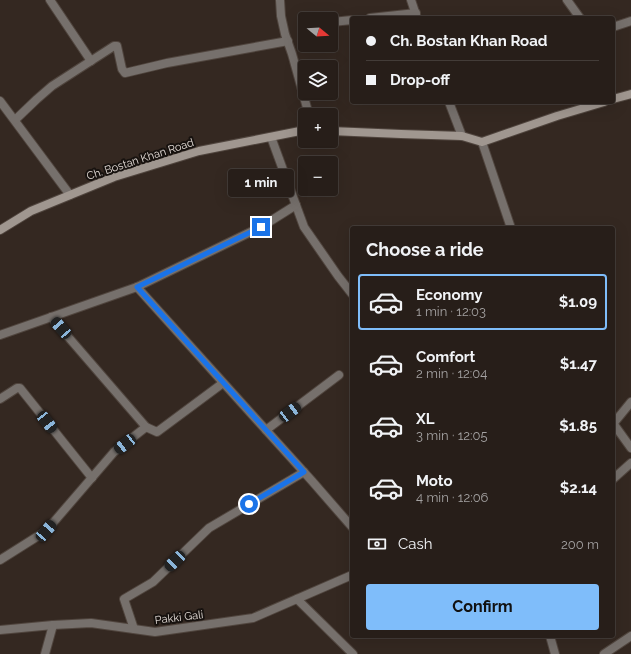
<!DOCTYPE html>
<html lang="en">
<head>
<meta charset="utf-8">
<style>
	body { margin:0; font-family:Raleway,sans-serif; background:#2f2722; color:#f1f3f6; height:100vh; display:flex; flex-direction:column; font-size:15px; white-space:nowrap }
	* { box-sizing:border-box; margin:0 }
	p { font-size:13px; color:#a4a2a2 }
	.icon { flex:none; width:22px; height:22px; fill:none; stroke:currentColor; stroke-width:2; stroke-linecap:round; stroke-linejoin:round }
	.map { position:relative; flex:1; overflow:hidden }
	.side { position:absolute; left:350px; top:226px; width:265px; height:412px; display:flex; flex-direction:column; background:#271e19; border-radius:4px; box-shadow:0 4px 16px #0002,0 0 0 1px #433c38 }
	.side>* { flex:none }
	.guide { position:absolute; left:350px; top:16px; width:265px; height:88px; border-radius:4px; box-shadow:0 4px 16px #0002,0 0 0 1px #433c38; display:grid; align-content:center; height:88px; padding:0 16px; background:#271e19 }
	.needle { width:26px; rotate:108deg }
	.controls { position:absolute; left:298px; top:12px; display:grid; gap:8px }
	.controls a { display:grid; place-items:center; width:40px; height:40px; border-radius:4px; background:#271e19; box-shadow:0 4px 16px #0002,0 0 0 1px #433c38; font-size:20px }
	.end { position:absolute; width:18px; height:18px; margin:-9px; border:5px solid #1a73e8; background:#fff; box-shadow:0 0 0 2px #fff }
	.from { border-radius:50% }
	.bubble { position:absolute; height:28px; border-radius:4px; background:#271e19; box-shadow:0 4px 16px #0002,0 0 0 1px #433c38; font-size:13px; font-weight:700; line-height:28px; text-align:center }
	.car { position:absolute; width:12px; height:24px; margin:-12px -6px; border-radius:5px; box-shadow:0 0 3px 1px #0007; background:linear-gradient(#222 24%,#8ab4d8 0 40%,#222 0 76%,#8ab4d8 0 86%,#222 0) }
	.guide b { display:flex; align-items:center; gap:14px; height:38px; font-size:15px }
	.guide b+b { border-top:1px solid #433c38 }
	.guide i { width:10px; height:10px; background:#f1f3f6 }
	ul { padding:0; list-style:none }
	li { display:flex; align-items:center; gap:12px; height:56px; margin:0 8px 6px; padding:0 8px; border:2px solid transparent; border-radius:4px }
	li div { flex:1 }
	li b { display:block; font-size:15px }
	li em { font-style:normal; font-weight:700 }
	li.selected { border-color:#7fbdfa }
	li>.icon { width:36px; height:36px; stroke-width:1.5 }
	h2 { padding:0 16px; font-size:18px; line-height:48px }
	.pay { display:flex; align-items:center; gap:10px; height:44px; padding:0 16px; font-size:15px }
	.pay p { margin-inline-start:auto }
	.cta { display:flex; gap:8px; margin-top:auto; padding:8px 16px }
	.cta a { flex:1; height:46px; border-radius:4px; background:#7fbdfa; color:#111; font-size:16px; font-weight:700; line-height:46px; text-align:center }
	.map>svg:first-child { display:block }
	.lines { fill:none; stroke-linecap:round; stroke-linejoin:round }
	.minor-casing { stroke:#50453e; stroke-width:10 }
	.secondary-casing { stroke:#50453e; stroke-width:10 }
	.minor { stroke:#76706c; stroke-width:8 }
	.secondary { stroke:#a09790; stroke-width:8 }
	.route { stroke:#1a73e8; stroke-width:5 }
	.labels { text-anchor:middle; stroke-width:4; stroke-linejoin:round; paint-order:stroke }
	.street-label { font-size:11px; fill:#e5ddd8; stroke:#17120f }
</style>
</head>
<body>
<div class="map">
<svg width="631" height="654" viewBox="0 0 631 654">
	<rect width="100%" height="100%" fill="#342821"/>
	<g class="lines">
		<!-- minor casing -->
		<g class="minor-casing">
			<g id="minor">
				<path d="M50,0L91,61"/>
				<path d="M280,0L281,16L285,34L292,54L309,115"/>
				<path d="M411,0L417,18"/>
				<path d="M567,0L580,18"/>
				<path d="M370,18L416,13"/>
				<path d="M332,22L352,20"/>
				<path d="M613,27L631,21"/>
				<path d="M0,101L70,195"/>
				<path d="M449,102L462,136"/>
				<path d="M15,120L37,99L52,86L114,46H117L122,69L125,73L167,63L288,41"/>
				<path d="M271,137L304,227L338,276L352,294"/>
				<path d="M482,142L511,228"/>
				<path d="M137,287L312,481L352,527"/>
				<path d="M51,317L146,427L157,432L223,383"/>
				<path d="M0,335L137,287L261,227L296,205"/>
				<path d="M0,399L17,388H20L92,478"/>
				<path d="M613,423L631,448"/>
				<path d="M613,424L631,402"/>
				<path d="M266,430L339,375"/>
				<path d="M613,479L631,463"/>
				<path d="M0,560L46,531L114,452L146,427"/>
				<path d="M297,599L353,654"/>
				<path d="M134,629L124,599L153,582L209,528L304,472"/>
				<path d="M0,630L53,625L91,623L155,632L253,618L352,575"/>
				<path d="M550,636L555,654"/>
				<path d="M45,654L53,625"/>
				<path d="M604,654L631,636"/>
			</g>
		</g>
		<!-- secondary casing -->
		<g class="secondary-casing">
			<g id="secondary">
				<path d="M613,99L631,94"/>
				<path d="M331,131L401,134L462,136L482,142L557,116L604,102"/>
				<path d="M0,230L31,211L114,177L199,151L305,130"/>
			</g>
		</g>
		<!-- minor -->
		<use href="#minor" class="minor"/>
		<!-- secondary -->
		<use href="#secondary" class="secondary"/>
	</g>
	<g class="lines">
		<!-- route -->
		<path class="route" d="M249,504L304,472L137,287L261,227"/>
	</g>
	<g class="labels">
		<!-- street labels -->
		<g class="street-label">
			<text transform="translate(140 159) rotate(-18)" y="4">Ch. Bostan Khan Road</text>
			<text transform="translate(179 617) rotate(-7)" y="4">Pakki Gali</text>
		</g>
	</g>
</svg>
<div class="controls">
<a><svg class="needle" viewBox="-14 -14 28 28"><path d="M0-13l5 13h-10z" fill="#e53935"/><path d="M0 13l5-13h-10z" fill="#a4a2a2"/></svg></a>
<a><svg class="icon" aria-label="layers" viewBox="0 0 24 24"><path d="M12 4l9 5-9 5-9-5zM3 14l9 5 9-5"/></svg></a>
<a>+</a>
<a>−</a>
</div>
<i class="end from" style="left:249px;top:504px"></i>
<i class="end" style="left:261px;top:227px"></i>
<div class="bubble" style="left:228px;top:169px;width:66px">1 min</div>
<i class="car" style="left:61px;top:328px;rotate:319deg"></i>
<i class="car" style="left:290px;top:412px;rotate:53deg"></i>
<i class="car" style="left:47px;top:422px;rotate:142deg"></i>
<i class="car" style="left:125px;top:444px;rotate:232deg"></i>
<i class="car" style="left:46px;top:531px;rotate:41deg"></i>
<i class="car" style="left:175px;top:561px;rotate:226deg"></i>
<div class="guide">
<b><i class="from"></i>Ch. Bostan Khan Road</b>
<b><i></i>Drop-off</b>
</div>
<section class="side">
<h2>Choose a ride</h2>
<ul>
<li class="selected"><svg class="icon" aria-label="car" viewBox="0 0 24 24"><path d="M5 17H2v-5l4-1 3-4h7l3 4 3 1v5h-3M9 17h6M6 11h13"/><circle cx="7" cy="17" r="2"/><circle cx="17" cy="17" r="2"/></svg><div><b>Economy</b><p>1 min · 12:03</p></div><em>$1.09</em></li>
<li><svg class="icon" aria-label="car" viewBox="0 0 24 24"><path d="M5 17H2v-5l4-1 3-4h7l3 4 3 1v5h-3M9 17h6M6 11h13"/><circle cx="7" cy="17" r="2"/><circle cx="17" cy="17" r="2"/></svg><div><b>Comfort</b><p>2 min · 12:04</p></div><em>$1.47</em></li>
<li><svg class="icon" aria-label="car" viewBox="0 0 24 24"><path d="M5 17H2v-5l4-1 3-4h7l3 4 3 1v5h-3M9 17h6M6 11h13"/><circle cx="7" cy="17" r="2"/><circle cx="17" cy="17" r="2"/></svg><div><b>XL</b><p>3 min · 12:05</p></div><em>$1.85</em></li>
<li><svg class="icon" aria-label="car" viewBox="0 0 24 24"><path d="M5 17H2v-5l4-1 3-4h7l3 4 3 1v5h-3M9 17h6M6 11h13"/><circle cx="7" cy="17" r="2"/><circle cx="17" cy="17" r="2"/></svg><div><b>Moto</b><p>4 min · 12:06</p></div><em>$2.14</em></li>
</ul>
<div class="pay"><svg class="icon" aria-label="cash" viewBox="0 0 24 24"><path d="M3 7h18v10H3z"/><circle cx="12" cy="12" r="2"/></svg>Cash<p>200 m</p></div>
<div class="cta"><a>Confirm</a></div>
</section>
</div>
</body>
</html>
